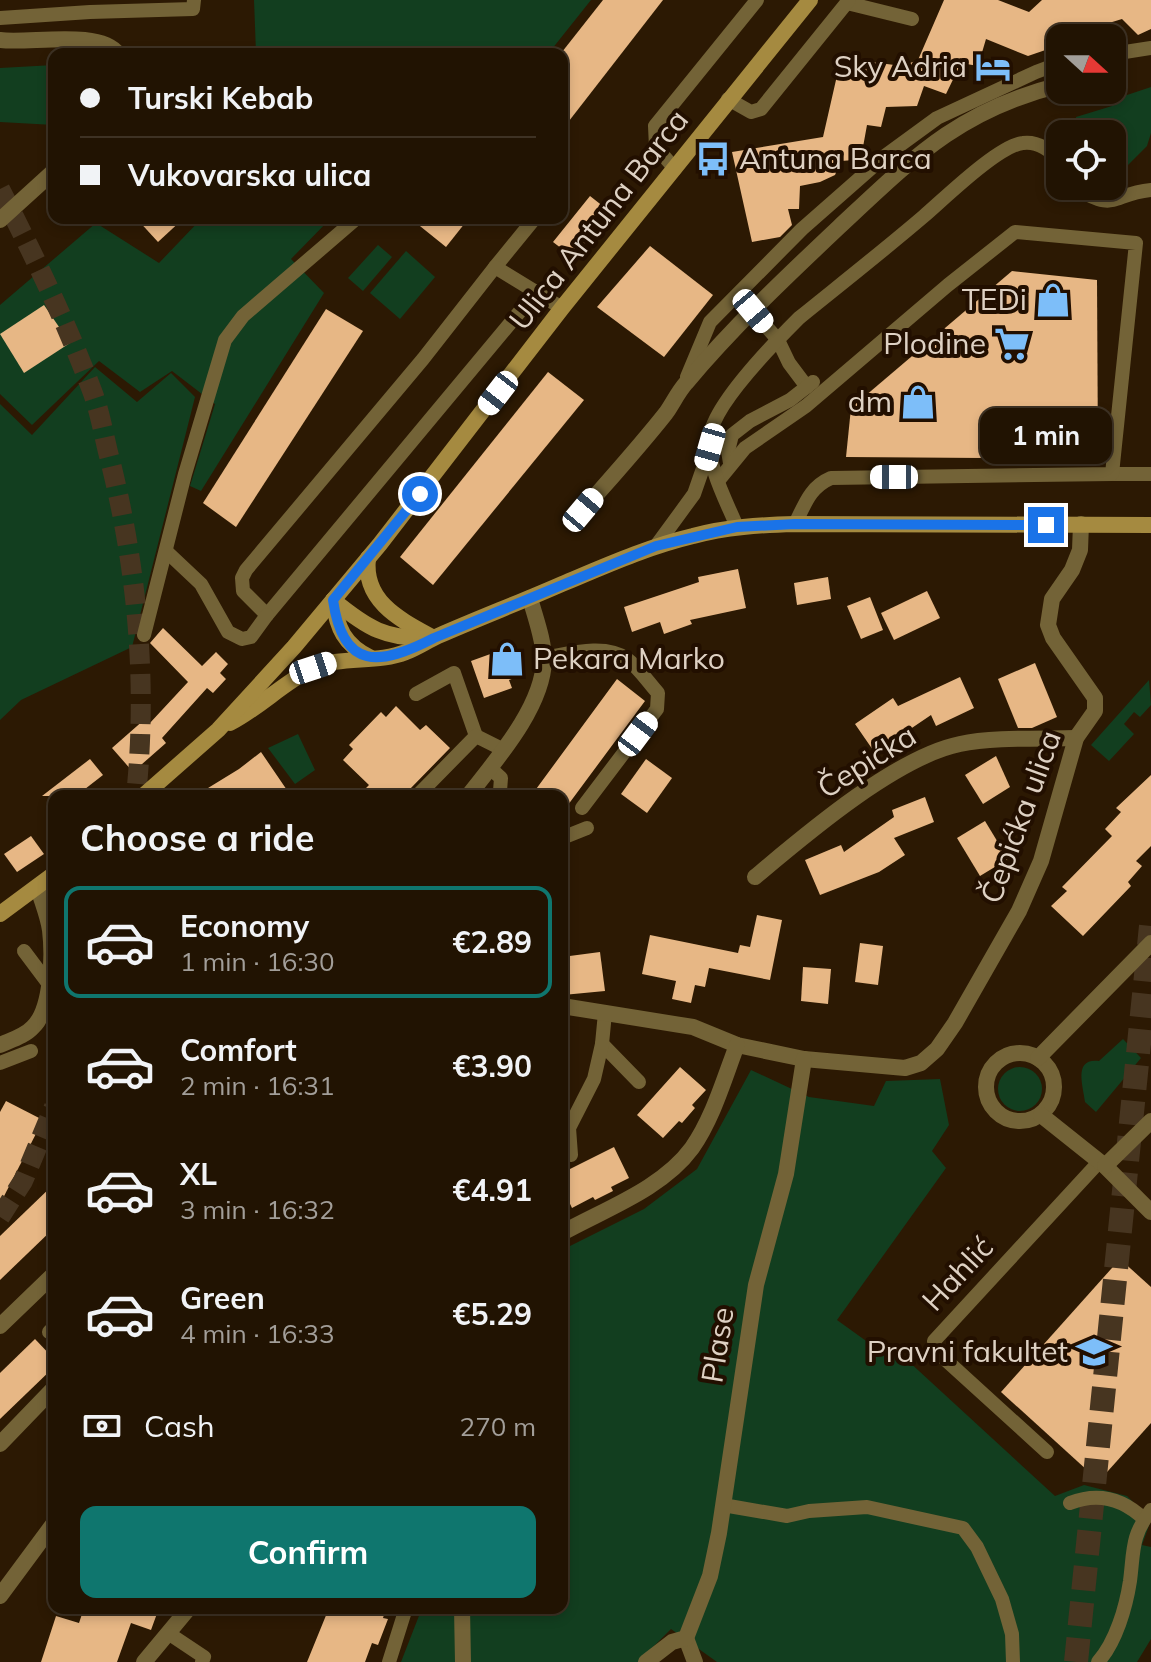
<!DOCTYPE html>
<html lang="en">
<head>
<meta charset="utf-8">
<style>
	body { margin:0; font-family:Mulish,sans-serif; background:#2d2011; color:#f1f3f6; height:100vh; display:flex; flex-direction:column; font-size:30px; white-space:nowrap }
	* { box-sizing:border-box; margin:0 }
	p { font-size:26px; color:#a29e99 }
	.icon { flex:none; width:44px; height:44px; fill:none; stroke:currentColor; stroke-width:2; stroke-linecap:round; stroke-linejoin:round }
	.map { position:relative; flex:1; overflow:hidden }
	.sheet { position:absolute; left:48px; top:790px; width:520px; height:824px; display:flex; flex-direction:column; background:#211302; border-radius:16px; box-shadow:0 4px 12px #0003,0 0 0 2px #3e3224 }
	.sheet>* { flex:none }
	.top-card { position:absolute; left:48px; top:48px; width:520px; height:176px; border-radius:16px; box-shadow:0 4px 12px #0003,0 0 0 2px #3e3224; display:grid; align-content:center; height:176px; padding:0 32px; background:#211302 }
	.needle { width:52px; rotate:111deg }
	.tools { position:absolute; left:1046px; top:24px; display:grid; gap:16px }
	.tools a { display:grid; place-items:center; width:80px; height:80px; border-radius:16px; background:#211302; box-shadow:0 4px 12px #0003,0 0 0 2px #3e3224; font-size:40px }
	.end { position:absolute; width:36px; height:36px; margin:-18px; border:10px solid #1a73e8; background:#fff; box-shadow:0 0 0 4px #fff }
	.from { border-radius:50% }
	.bubble { position:absolute; height:56px; border-radius:16px; background:#211302; box-shadow:0 4px 12px #0003,0 0 0 2px #3e3224; font-size:26px; font-weight:700; line-height:56px; text-align:center }
	.car { position:absolute; width:24px; height:48px; margin:-24px -12px; border-radius:10px; box-shadow:0 0 6px 2px #0007; background:linear-gradient(#fff 24%,#345 0 40%,#fff 0 76%,#345 0 86%,#fff 0) }
	.top-card b { display:flex; align-items:center; gap:28px; height:76px; font-size:30px }
	.top-card b+b { border-top:2px solid #3e3224 }
	.top-card i { width:20px; height:20px; background:#f1f3f6 }
	ul { padding:0; list-style:none }
	li { display:flex; align-items:center; gap:24px; height:112px; margin:0 16px 12px; padding:0 16px; border:4px solid transparent; border-radius:16px }
	li div { flex:1 }
	li b { display:block; font-size:30px }
	li em { font-style:normal; font-weight:700 }
	li.on { border-color:#0f766e }
	li>.icon { width:72px; height:72px; stroke-width:1.5 }
	h2 { padding:0 32px; font-size:36px; line-height:96px }
	.pay { display:flex; align-items:center; gap:20px; height:88px; padding:0 32px; font-size:30px }
	.pay p { margin-inline-start:auto }
	.primary-button { display:flex; gap:16px; margin-top:auto; padding:16px 32px }
	.primary-button a { flex:1; height:92px; border-radius:16px; background:#0f766e; color:#fff; font-size:32px; font-weight:700; line-height:92px; text-align:center }
	.map>svg:first-child { display:block }
	.green { fill:#123e1f }
	.building { fill:#e7b785 }
	.lines { fill:none; stroke-linecap:round; stroke-linejoin:round }
	.primary-tunnel { stroke:#473520; stroke-width:20; stroke-dasharray:20 10; stroke-linecap:butt }
	.highway-tunnel { stroke:#473520; stroke-width:24; stroke-dasharray:24 12; stroke-linecap:butt }
	.lane { stroke:#736337; stroke-width:14 }
	.street { stroke:#736337; stroke-width:16 }
	.secondary { stroke:#a58a40; stroke-width:16 }
	.route { stroke:#1a73e8; stroke-width:10 }
	.labels { text-anchor:middle; stroke-width:8; stroke-linejoin:round; paint-order:stroke }
	.poi-label { font-size:30px; fill:#ded1c3; stroke:#220f00; text-anchor:end }
	.street-label { font-size:30px; fill:#ded1c3; stroke:#220f00 }
</style>
</head>
<body>
<div class="map">
<svg width="1151" height="1662" viewBox="0 0 1151 1662">
	<rect width="100%" height="100%" fill="#2c1903"/>
	<!-- green -->
	<g class="green">
		<path d="M254,0H591L548,54H131L127,47L256,53Z"/>
		<path d="M54,65V125L0,122V68Z"/>
		<path d="M1151,87V133L1147,146L1112,181V134H1077L1076,117L1112,106V100Z"/>
		<path d="M202,218H331L291,259L324,293L201,491L190,486L215,404L172,371L140,392L99,361L32,425L0,394V305L96,223L159,263Z"/>
		<path d="M378,245L392,257L363,291L348,278Z"/>
		<path d="M406,251L435,277L400,319L370,293Z"/>
		<path d="M95,367L137,402L171,373L195,397L132,647L21,700L0,720V404L32,435Z"/>
		<path d="M1149,680L1151,705L1140,717L1134,712L1124,724L1134,734L1109,761L1091,745Z"/>
		<path d="M298,734L315,770L295,784L268,748Z"/>
		<path d="M1123,1039L1141,1058L1096,1112L1085,1102C1083,1085 1073,1058 1099,1061Z"/>
		<circle cx="1020" cy="1089" r="22"/>
		<path d="M751,1070L809,1097L874,1106L886,1081L940,1079L949,1125L932,1151L946,1168L837,1320L869,1343L894,1348L1055,1496L1084,1485L1127,1496L1151,1520L1142,1545L1151,1547V1639L1137,1662H717L671,1629L638,1662H401L422,1608H562V1250L644,1209L697,1169Z"/>
	</g>
	<!-- building -->
	<g class="building">
		<path d="M603,0H663L562,130V52Z"/>
		<path d="M944,0H998L1029,12L1042,0H1151V29L1138,35L1122,19L1096,27L1082,23L1067,38H1060V45L1028,56L986,39L978,66L961,63L946,94L924,86L917,106L886,107L881,127L867,125L863,147L857,146L854,160L841,161L835,175L820,182L800,186L799,209H788L792,225L780,237L752,242L732,152L823,137L841,58L902,66L918,60Z"/>
		<path d="M590,196L604,207L599,214L605,218L574,258L553,242Z"/>
		<path d="M136,218H184L158,242Z"/>
		<path d="M410,218H469L446,247Z"/>
		<path d="M650,246L713,295L664,357L597,307Z"/>
		<path d="M1012,271L1097,280L1098,459L846,457L851,408Z"/>
		<path d="M44,305L70,343L24,373L0,334Z"/>
		<path d="M326,309L363,331L236,527L203,503Z"/>
		<path d="M548,372L584,400L433,585L400,557Z"/>
		<path d="M738,569L746,608L690,620L692,624L664,634L660,622L632,632L624,607L699,582L698,577Z"/>
		<path d="M828,577L831,599L797,605L794,583Z"/>
		<path d="M927,591L940,618L894,640L881,613Z"/>
		<path d="M870,597L883,630L861,639L847,606Z"/>
		<path d="M163,628L202,666L216,652L228,664L220,673L226,679L213,693L207,688L162,738L166,743L133,772L112,748L145,719L149,724L188,682L150,643Z"/>
		<path d="M507,648L517,677L509,680L512,688L484,698L471,661Z"/>
		<path d="M1035,663L1057,717L1032,728H1018L998,679Z"/>
		<path d="M960,677L974,708L936,726L931,715L875,753L855,724L893,698L898,706Z"/>
		<path d="M617,679L645,701L562,813V796H531Z"/>
		<path d="M396,706L420,730L426,725L450,748L410,789L407,796H358L369,785L343,760L353,749L349,745L381,712L386,717Z"/>
		<path d="M261,752L291,796H195L239,769Z"/>
		<path d="M996,756L1010,787L983,804L965,775Z"/>
		<path d="M90,759L103,775L76,796H42Z"/>
		<path d="M646,759L672,778L647,813L621,794Z"/>
		<path d="M1151,775V846L1136,861L1142,866L1128,882L1131,886L1083,936L1051,906L1067,891L1062,887L1112,836L1105,829L1121,812L1116,808Z"/>
		<path d="M925,797L934,822L894,838L905,855L879,872L820,895L805,860L841,845L844,852L894,817L892,810Z"/>
		<path d="M985,821L1008,859L980,876L957,838Z"/>
		<path d="M31,836L44,854L17,872L4,854Z"/>
		<path d="M757,915L782,920L770,980L709,968L705,987L695,985L691,1003L672,999L676,981L642,974L650,935L738,953L740,945L750,947Z"/>
		<path d="M860,943L883,946L878,985L855,982Z"/>
		<path d="M600,952L605,991L563,995L562,957Z"/>
		<path d="M803,967L831,969L828,1004L801,1001Z"/>
		<path d="M680,1067L706,1090L692,1105L695,1108L682,1123L679,1121L663,1138L637,1115Z"/>
		<path d="M6,1101L43,1120L0,1204V1112Z"/>
		<path d="M614,1147L629,1178L611,1187L613,1191L595,1200L593,1197L572,1208L562,1187V1173Z"/>
		<path d="M54,1184V1228L0,1280V1236Z"/>
		<path d="M1120,1259L1151,1287V1423L1099,1481L1001,1392Z"/>
		<path d="M35,1339L54,1359V1367L0,1419V1373Z"/>
		<path d="M84,1608H159L151,1630L131,1623L117,1662H41L56,1616L79,1623Z"/>
		<path d="M329,1608H386L383,1618L388,1619L378,1645L372,1643L365,1662H307Z"/>
	</g>
	<g class="lines">
		<!-- primary-tunnel -->
		<g class="primary-tunnel">
			<path d="M0,189C33,254 65,319 91,388C99,408 103,431 108,452C137,564 148,681 136,796"/>
			<path d="M0,1217L23,1181L54,1107"/>
		</g>
		<!-- highway-tunnel -->
		<path class="highway-tunnel" d="M1076,1662L1151,926"/>
		<!-- lane -->
		<g class="lane">
			<path d="M847,3L912,19"/>
			<path d="M0,18L90,12L193,9L194,0"/>
			<path d="M1112,54L1151,48"/>
			<path d="M728,99L751,112L761,109L849,0"/>
			<path d="M675,169L656,147L655,126L757,0"/>
			<path d="M1073,186C1117,214 1110,194 1151,190"/>
			<path d="M495,267L535,218"/>
			<path d="M537,291L267,615L243,591L242,578L246,570L423,359L495,267L562,308"/>
			<path d="M753,311L778,340L789,363L807,387"/>
			<path d="M687,377L710,322L802,229L885,156L937,118L1036,72L1060,63"/>
			<path d="M730,463L728,451L732,435L750,421L790,400L813,382"/>
			<path d="M1112,474H1151"/>
			<path d="M718,481L745,448L806,406L948,285L1015,232L1136,243L1112,474L831,478C810,487 805,504 795,524"/>
			<path d="M737,527C726,500 707,467 710,437C712,406 776,341 799,318C841,284 883,251 924,216C944,199 999,145 1023,143C1038,141 1052,151 1060,162"/>
			<path d="M656,546L694,494L709,451"/>
			<path d="M167,552L201,584L228,632L242,639L251,637L267,615"/>
			<path d="M144,635L185,474L225,340L243,316L357,218"/>
			<path d="M544,658C568,654 605,643 627,659C639,668 648,682 658,693L657,709L582,808"/>
			<path d="M416,694L454,673L476,736"/>
			<path d="M490,768L501,778L500,791L497,796"/>
			<path d="M417,796L476,736L504,750"/>
			<path d="M562,838L587,828"/>
			<path d="M24,951L48,983"/>
			<path d="M602,1044L639,1082"/>
			<path d="M0,1063L31,1051"/>
			<path d="M571,1155L569,1128L594,1079L602,1044L605,1013"/>
			<path d="M49,1332L54,1327"/>
			<path d="M1047,1452L936,1351L934,1341L1099,1162"/>
			<path d="M1070,1503C1098,1492 1123,1499 1144,1519"/>
			<path d="M723,1505L787,1516L809,1511L867,1507L963,1528L977,1547L1002,1599L1012,1634L1013,1662"/>
			<path d="M168,1633L204,1657L202,1662"/>
			<path d="M389,1662L406,1608"/>
			<path d="M1098,1662C1116,1642 1126,1607 1130,1581C1134,1550 1131,1536 1151,1510"/>
		</g>
		<!-- street -->
		<g class="street">
			<path d="M0,40C29,44 100,29 118,54"/>
			<path d="M0,220L54,171"/>
			<path d="M583,510C611,478 640,446 666,413C673,403 678,392 686,383C733,327 786,277 839,227C913,158 959,110 1060,85"/>
			<path d="M468,796C496,760 543,707 544,660C544,640 535,617 530,598"/>
			<path d="M755,877C805,835 896,757 960,744C992,737 1042,739 1076,738"/>
			<path d="M562,1006L693,1027L737,1045L804,1059L905,1068L921,1063L937,1049L955,1023L1019,911L1041,861L1076,738L1095,711V698L1053,638L1048,625L1052,599L1072,570L1080,550L1081,524"/>
			<path d="M0,1045C11,1040 25,1036 33,1027C52,1009 53,955 50,930C48,916 42,902 38,888"/>
			<circle cx="1020" cy="1087" r="34"/>
			<path d="M1038,1058L1151,943"/>
			<path d="M1041,1115L1105,1166L1151,1212"/>
			<path d="M1105,1166L1151,1121"/>
			<path d="M562,1233C605,1209 662,1189 692,1148C713,1118 724,1079 737,1045"/>
			<path d="M0,1326L54,1274"/>
			<path d="M0,1444L54,1388"/>
			<path d="M0,1596L54,1523"/>
			<path d="M462,1608L463,1662"/>
			<path d="M686,1638L695,1662"/>
			<path d="M144,1662L189,1608"/>
			<path d="M646,1662L672,1642L686,1638L710,1576L719,1533L756,1285L786,1174L804,1059"/>
		</g>
		<!-- secondary -->
		<g class="secondary">
			<path d="M368,558C363,601 399,619 432,637"/>
			<path d="M333,600C367,628 386,640 432,638"/>
			<path d="M333,600C337,628 344,645 371,658"/>
			<path d="M230,723C259,708 282,684 311,669C341,655 376,664 406,652C417,648 427,641 438,636C479,618 521,602 562,584C605,566 647,547 693,536C726,527 760,525 795,524L1151,525"/>
			<path d="M143,796L218,730L294,647L380,544L562,308L810,0"/>
			<path d="M0,914L54,874"/>
		</g>
	</g>
	<g class="lines">
		<!-- route -->
		<path class="route" d="M420,494L333,600C343,671 380,666 434,638L656,546L737,527L795,524L1046,525"/>
	</g>
	<!-- icons -->
	<defs>
		<g id="hotel-bare" transform="scale(2.76)"><path d="M-6-4.5h1.5V1H6V5H4.5V3h-9V5H-6ZM-4 0a1.8 1.8 0 1 1 3.6 0ZM.5 0V-2.5h3Q6-2.5 6 0Z" fill="#7dbef9" stroke="#220f00" stroke-width="2.5" paint-order="stroke"/></g>
		<g id="bus-bare" transform="scale(2.76)"><path d="M-5-6H5V4H4V6H2V4H-2V6H-4V4H-5ZM-3.5-4V0h7V-4ZM-3.5 1.2v1.5H-2V1.2ZM2 1.2v1.5H3.5V1.2Z" fill="#7dbef9" stroke="#220f00" stroke-width="2.5" paint-order="stroke"/></g>
		<g id="shop-bare" transform="scale(2.76)"><path d="M-5-2.5h2.3a2.7 3.5 0 0 1 5.4 0H5L5.5 6h-11ZM-1.5-2.5h3a1.5 2.3 0 0 0-3 0Z" fill="#7dbef9" stroke="#220f00" stroke-width="2.5" paint-order="stroke"/></g>
		<g id="supermarket-bare" transform="scale(2.76)"><path d="M-6-5.5h2.5l.6 2H6L4.5 2H-2.5L-4.4-4H-6ZM-1.5 3.2a1.3 1.3 0 1 0 .1 0ZM3 3.2a1.3 1.3 0 1 0 .1 0Z" fill="#7dbef9" stroke="#220f00" stroke-width="2.5" paint-order="stroke"/></g>
		<g id="university-bare" transform="scale(2.76)"><path d="M0-5L7-2L0 1L-7-2ZM-4 1L0 2.5L4 1V4Q0 6-4 4Z" fill="#7dbef9" stroke="#220f00" stroke-width="2.5" paint-order="stroke"/></g>
	</defs>
	<g fill-rule="evenodd">
		<use href="#hotel-bare" x="993" y="67"/>
		<use href="#bus-bare" x="713" y="159"/>
		<use href="#shop-bare" x="1053" y="300"/>
		<use href="#supermarket-bare" x="1012" y="344"/>
		<use href="#shop-bare" x="918" y="402"/>
		<use href="#shop-bare" x="507" y="659"/>
		<use href="#university-bare" x="1094" y="1352"/>
	</g>
	<g class="labels">
		<!-- poi labels -->
		<g class="poi-label">
			<text x="967" y="77">Sky Adria</text>
			<text x="739" y="169" text-anchor="start">Antuna Barca</text>
			<text x="1027" y="310">TEDi</text>
			<text x="986" y="354">Plodine</text>
			<text x="892" y="412">dm</text>
			<text x="533" y="669" text-anchor="start">Pekara Marko</text>
			<text x="1068" y="1362">Pravni fakultet</text>
		</g>
		<!-- street labels -->
		<g class="street-label">
			<text transform="translate(599 220) rotate(-52)" y="10">Ulica Antuna Barca</text>
			<text transform="translate(867 762) rotate(-32)" y="10">Čepićka</text>
			<text transform="translate(1021 817) rotate(-70)" y="10">Čepićka ulica</text>
			<text transform="translate(958 1274) rotate(-47)" y="10">Hahlić</text>
			<text transform="translate(718 1345) rotate(-81)" y="10">Plase</text>
		</g>
	</g>
</svg>
<div class="tools">
<a><svg class="needle" viewBox="-14 -14 28 28"><path d="M0-13l5 13h-10z" fill="#e53935"/><path d="M0 13l5-13h-10z" fill="#a29e99"/></svg></a>
<a><svg class="icon" aria-label="locate" viewBox="0 0 24 24"><circle cx="12" cy="12" r="6"/><path d="M12 2v4M12 18v4M2 12h4M18 12h4"/></svg></a>
</div>
<i class="end from" style="left:420px;top:494px"></i>
<i class="end" style="left:1046px;top:525px"></i>
<div class="bubble" style="left:980px;top:408px;width:132px">1 min</div>
<i class="car" style="left:753px;top:311px;rotate:140deg"></i>
<i class="car" style="left:498px;top:393px;rotate:218deg"></i>
<i class="car" style="left:710px;top:447px;rotate:196deg"></i>
<i class="car" style="left:894px;top:477px;rotate:270deg"></i>
<i class="car" style="left:583px;top:510px;rotate:40deg"></i>
<i class="car" style="left:313px;top:668px;rotate:72deg"></i>
<i class="car" style="left:638px;top:734px;rotate:37deg"></i>
<div class="top-card">
<b><i class="from"></i>Turski Kebab</b>
<b><i></i>Vukovarska ulica</b>
</div>
<section class="sheet">
<h2>Choose a ride</h2>
<ul>
<li class="on"><svg class="icon" aria-label="car" viewBox="0 0 24 24"><path d="M5 17H2v-5l4-1 3-4h7l3 4 3 1v5h-3M9 17h6M6 11h13"/><circle cx="7" cy="17" r="2"/><circle cx="17" cy="17" r="2"/></svg><div><b>Economy</b><p>1 min · 16:30</p></div><em>€2.89</em></li>
<li><svg class="icon" aria-label="car" viewBox="0 0 24 24"><path d="M5 17H2v-5l4-1 3-4h7l3 4 3 1v5h-3M9 17h6M6 11h13"/><circle cx="7" cy="17" r="2"/><circle cx="17" cy="17" r="2"/></svg><div><b>Comfort</b><p>2 min · 16:31</p></div><em>€3.90</em></li>
<li><svg class="icon" aria-label="car" viewBox="0 0 24 24"><path d="M5 17H2v-5l4-1 3-4h7l3 4 3 1v5h-3M9 17h6M6 11h13"/><circle cx="7" cy="17" r="2"/><circle cx="17" cy="17" r="2"/></svg><div><b>XL</b><p>3 min · 16:32</p></div><em>€4.91</em></li>
<li><svg class="icon" aria-label="car" viewBox="0 0 24 24"><path d="M5 17H2v-5l4-1 3-4h7l3 4 3 1v5h-3M9 17h6M6 11h13"/><circle cx="7" cy="17" r="2"/><circle cx="17" cy="17" r="2"/></svg><div><b>Green</b><p>4 min · 16:33</p></div><em>€5.29</em></li>
</ul>
<div class="pay"><svg class="icon" aria-label="cash" viewBox="0 0 24 24"><path d="M3 7h18v10H3z"/><circle cx="12" cy="12" r="2"/></svg>Cash<p>270 m</p></div>
<div class="primary-button"><a>Confirm</a></div>
</section>
</div>
</body>
</html>
